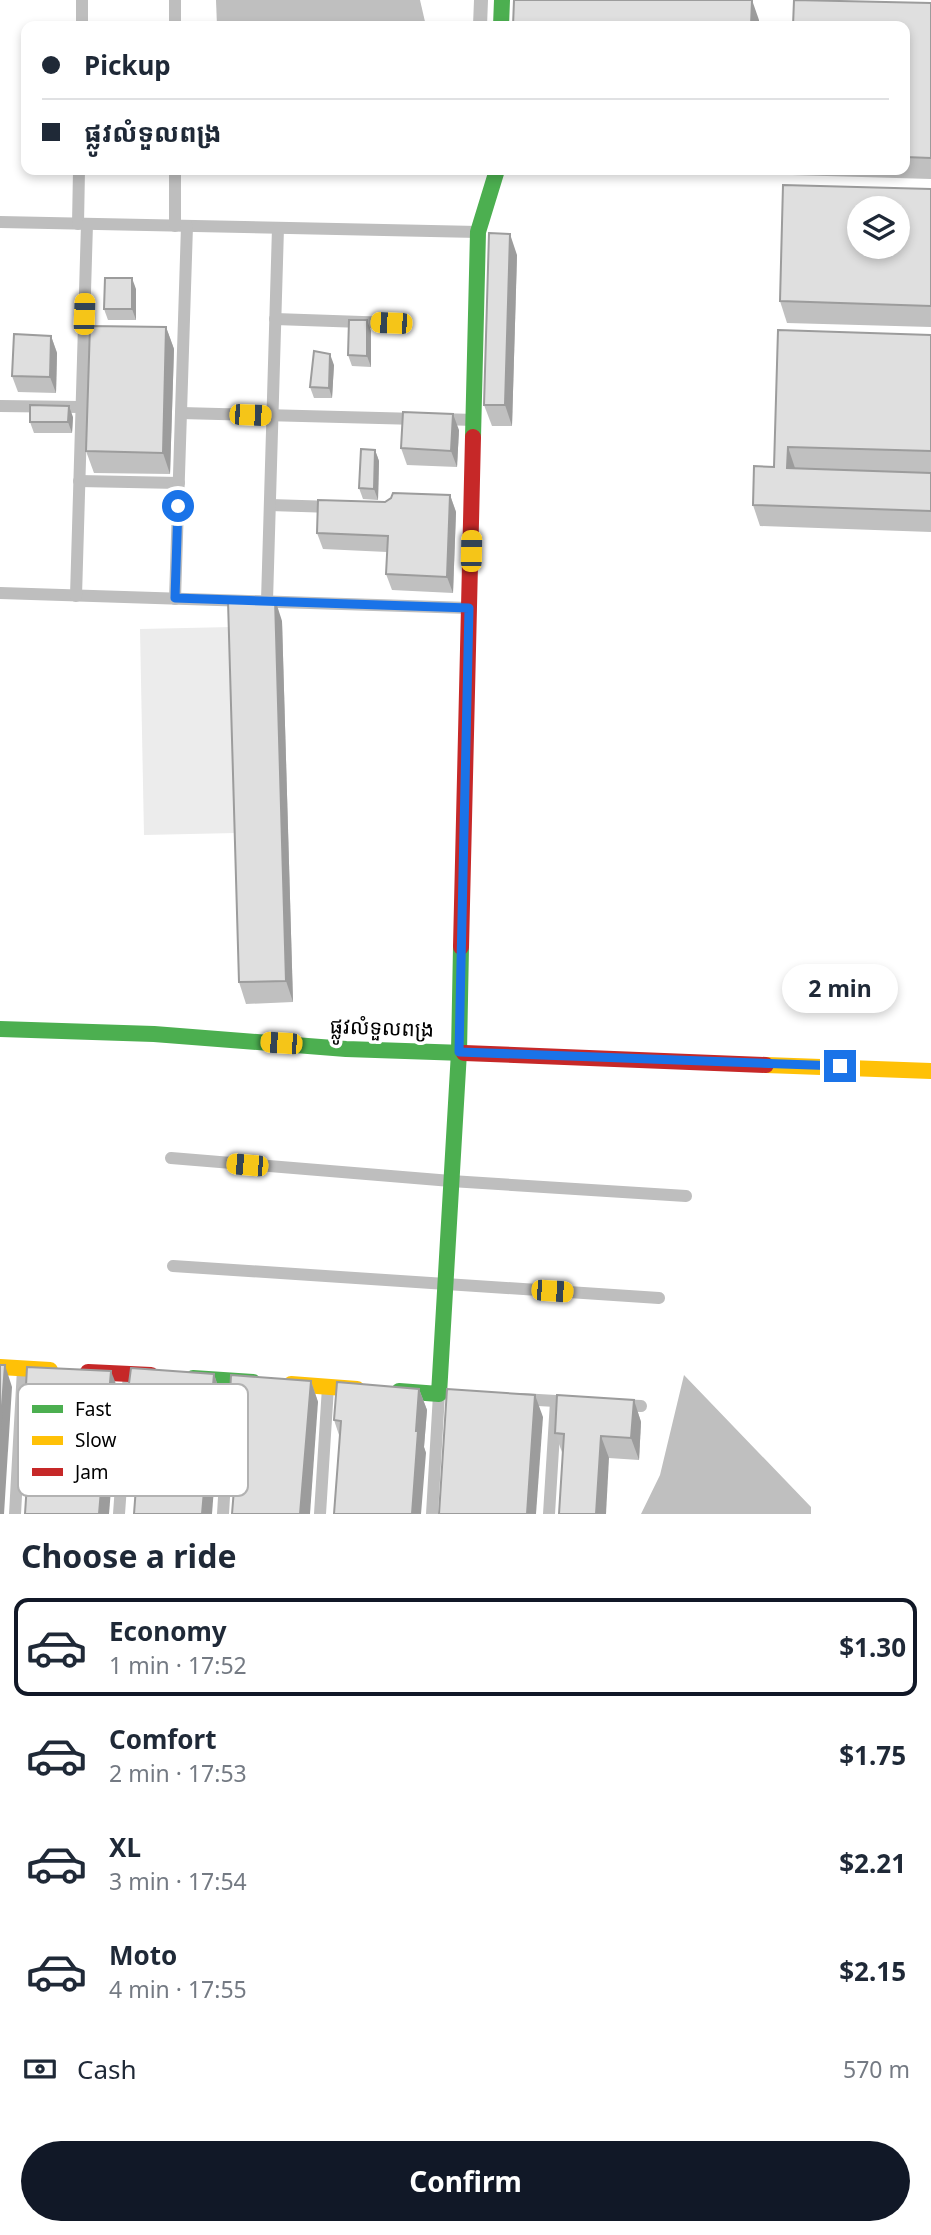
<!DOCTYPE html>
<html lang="en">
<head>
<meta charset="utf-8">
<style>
	body { margin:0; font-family:"Noto Sans","Noto Sans Khmer",sans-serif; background:#f2f2f3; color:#1f2937; height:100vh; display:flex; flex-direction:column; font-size:26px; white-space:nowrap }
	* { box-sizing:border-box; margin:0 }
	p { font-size:23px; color:#747a83 }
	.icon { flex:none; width:38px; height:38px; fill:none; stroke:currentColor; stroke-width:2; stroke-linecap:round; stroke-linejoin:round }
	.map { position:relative; height:1514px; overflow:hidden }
	.details { display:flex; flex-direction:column; background:#fff; flex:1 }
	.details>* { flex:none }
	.guide { position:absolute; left:21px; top:21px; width:889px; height:154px; border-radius:14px; box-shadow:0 4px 10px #0003; display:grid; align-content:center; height:154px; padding:0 21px; background:#fff }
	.buttons { position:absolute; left:847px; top:196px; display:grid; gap:14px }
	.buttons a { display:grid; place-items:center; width:63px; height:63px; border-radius:50%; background:#fff; box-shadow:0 4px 10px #0003; font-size:35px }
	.end { position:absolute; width:32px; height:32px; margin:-16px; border:9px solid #1a73e8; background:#fff; box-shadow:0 0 0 4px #fff }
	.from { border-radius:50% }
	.bubble { position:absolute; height:49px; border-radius:24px; background:#fff; box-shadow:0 4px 10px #0003; font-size:23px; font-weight:700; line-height:49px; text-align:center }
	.car { position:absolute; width:21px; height:42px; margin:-21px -10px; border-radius:9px; box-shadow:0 0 5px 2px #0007; background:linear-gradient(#f5c518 24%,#345 0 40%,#f5c518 0 76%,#345 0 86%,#f5c518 0) }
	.guide b { display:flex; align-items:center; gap:24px; height:66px; font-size:26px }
	.guide b+b { border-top:2px solid #e0e1e3 }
	.guide i { width:18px; height:18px; background:#1f2937 }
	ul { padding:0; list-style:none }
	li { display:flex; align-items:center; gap:21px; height:98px; margin:0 14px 10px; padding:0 7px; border:4px solid transparent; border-radius:14px }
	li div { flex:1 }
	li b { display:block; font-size:26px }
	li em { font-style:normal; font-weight:700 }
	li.current { border-color:#111827 }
	li>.icon { width:63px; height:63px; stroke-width:1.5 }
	h2 { padding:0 21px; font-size:32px; line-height:84px }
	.pay { display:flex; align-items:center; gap:18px; height:77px; padding:0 21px; font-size:26px }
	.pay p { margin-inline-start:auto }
	.action { display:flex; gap:14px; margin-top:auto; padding:14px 21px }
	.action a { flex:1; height:80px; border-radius:42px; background:#111827; color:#fff; font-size:28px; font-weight:700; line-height:80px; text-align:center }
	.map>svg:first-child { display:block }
	.green { fill:#ececec }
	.water { fill:#bfbfbf }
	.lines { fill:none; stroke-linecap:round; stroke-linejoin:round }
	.canal { stroke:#bfbfbf; stroke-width:14 }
	.street { stroke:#bebebe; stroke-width:12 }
	.fast { stroke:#4caf50; stroke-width:16 }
	.slow { stroke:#ffc107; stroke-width:16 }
	.jam { stroke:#c62828; stroke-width:16 }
	.wall { fill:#c0c0c0 }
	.shaded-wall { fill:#9c9c9c }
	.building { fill:#dfdfdf; stroke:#9c9c9c; stroke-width:2; fill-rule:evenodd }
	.route { stroke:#1a73e8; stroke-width:9 }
	.labels { text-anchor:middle; stroke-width:7; stroke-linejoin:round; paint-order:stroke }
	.street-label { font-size:21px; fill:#000; stroke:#fff }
	.key { fill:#fff; stroke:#b2b2b2; stroke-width:2 }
	.key-label { font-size:19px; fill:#000 }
</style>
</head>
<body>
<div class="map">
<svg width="931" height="1514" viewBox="0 0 931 1514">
	<rect width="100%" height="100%" fill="#fff"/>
	<!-- green -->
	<path class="green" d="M232,627L236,833L144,835L140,629Z"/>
	<!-- water -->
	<g class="water">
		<path d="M216,0H420L426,26H217Z"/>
		<path d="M684,1375L811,1507V1514H641L660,1475Z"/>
	</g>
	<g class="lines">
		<!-- canal -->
		<path class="canal" d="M480,26L481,0"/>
		<!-- street -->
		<g class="street">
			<path d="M82,26V0"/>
			<path d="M175,26V0"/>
			<path d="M0,222L478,232"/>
			<path d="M78,224L79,170"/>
			<path d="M175,226V170"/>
			<path d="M275,319L391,323"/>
			<path d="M0,406L81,407"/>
			<path d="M181,413L418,419"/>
			<path d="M440,419L474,420"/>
			<path d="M79,481L179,483"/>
			<path d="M270,505L333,507"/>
			<path d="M0,593L469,608"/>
			<path d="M76,596L87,224"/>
			<path d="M175,599L187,226"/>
			<path d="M267,601L278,228"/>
			<path d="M171,1158L451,1181L686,1196"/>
			<path d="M173,1266L659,1298"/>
			<path d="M521,1399L573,1402"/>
			<path d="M619,1405L641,1406"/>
			<path d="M15,1514L23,1369"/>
			<path d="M119,1514L129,1373"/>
			<path d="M223,1514L231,1380"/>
			<path d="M320,1514L328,1387"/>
			<path d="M432,1514L439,1394H444"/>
			<path d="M549,1514L556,1401"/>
		</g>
		<!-- fast -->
		<g class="fast">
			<path d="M501,26L502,0"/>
			<path d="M473,437L478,232L497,170"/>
			<path d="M0,1029L154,1034L346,1049L464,1053"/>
			<path d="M193,1378L253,1382"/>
			<path d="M399,1391L439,1394L459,1052L461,947"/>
		</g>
		<!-- slow -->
		<g class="slow">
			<path d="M766,1065L931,1071"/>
			<path d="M0,1367L50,1370"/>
			<path d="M291,1384L357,1389"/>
		</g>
		<!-- jam -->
		<g class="jam">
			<path d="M461,947L473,437"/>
			<path d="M464,1053L766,1065"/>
			<path d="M88,1372L151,1375"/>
		</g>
	</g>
	<!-- wall -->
	<g class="wall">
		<path d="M931,3V179L792,175L790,170H905V26Z"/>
		<path d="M931,189V327L787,323L780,301Z"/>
		<path d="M517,255L512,426H492L484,405Z"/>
		<path d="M136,289V320H108L104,309Z"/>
		<path d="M367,320L371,331V367L352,366L348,355Z"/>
		<path d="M166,327L174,349L170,474L94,473L86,451Z"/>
		<path d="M778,330L931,335V532L760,526L753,505L774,467Z"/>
		<path d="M51,336L57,353L56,393L18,392L12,376Z"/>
		<path d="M334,365L332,398H314L310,387Z"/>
		<path d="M73,417L72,433H34L30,422Z"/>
		<path d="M459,430L457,467L407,465L401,448Z"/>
		<path d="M375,450L379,461L378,500L363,499L359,488Z"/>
		<path d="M450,495L456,512L453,593L392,590L386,574L387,552L323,549L317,533L385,502Z"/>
		<path d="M282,621L293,1002L246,1004L239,982Z"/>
		<path d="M214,1374L221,1396L140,1428L134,1427L126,1406Z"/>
		<path d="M311,1381L318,1402L239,1435L237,1434L229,1413Z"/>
		<path d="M419,1389L427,1410L424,1447L426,1453L340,1438L334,1420Z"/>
		<path d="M119,1392L31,1421L25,1404Z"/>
		<path d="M634,1400L641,1422L639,1460L563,1455L555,1433Z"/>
	</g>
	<!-- shaded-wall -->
	<g class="shaded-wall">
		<path d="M752,0L759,20V26H751Z"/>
		<path d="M510,234L517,255L512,426L505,405Z"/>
		<path d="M132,278L136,289V320L132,309Z"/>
		<path d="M367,320L371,331V367L367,356Z"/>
		<path d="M166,327L174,349L170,474L163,453Z"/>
		<path d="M51,336L57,353L56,393L50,377Z"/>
		<path d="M330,354L334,365L332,398L329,388Z"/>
		<path d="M69,406L73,417L72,433L68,422Z"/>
		<path d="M453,414L459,430L457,467L451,451Z"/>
		<path d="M788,447L795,468H787Z"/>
		<path d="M375,450L379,461L378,500L374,489Z"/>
		<path d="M450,495L456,512L453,593L447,577Z"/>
		<path d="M275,599L282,621L293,1002L286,981Z"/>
		<path d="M5,1365L12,1387L4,1514H0V1432Z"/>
		<path d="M111,1371L119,1392L109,1514H99Z"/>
		<path d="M214,1374L221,1396L212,1514H202Z"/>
		<path d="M311,1381L318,1402L310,1514H300Z"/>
		<path d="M419,1389L427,1410L424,1447L426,1453L421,1514H412Z"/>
		<path d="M535,1395L543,1417L536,1514H527Z"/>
		<path d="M634,1400L641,1422L639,1460L631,1438Z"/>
		<path d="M601,1436L609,1458L606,1514H596Z"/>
	</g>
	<!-- building -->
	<g class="building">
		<path d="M514,0H752L751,26H513Z"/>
		<path d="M794,0L931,3V158L905,157V26H793Z"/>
		<path d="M783,185L931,189V306L780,301ZM859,208H898V247H859Z"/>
		<path d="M489,233L510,234L505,405H484Z"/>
		<path d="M105,278H132V309H104Z"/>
		<path d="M349,320H367V356L348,355Z"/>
		<path d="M90,326L166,327L163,453L86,451Z"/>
		<path d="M778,330L931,335V451L788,447L787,468L931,473V511L753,505L754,466L774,467Z"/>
		<path d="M14,334L51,336L50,377L12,376Z"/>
		<path d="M314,351L330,354L329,388L310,387Z"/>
		<path d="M30,405L69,406L68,422H30Z"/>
		<path d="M403,412L453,414L451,451L401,448Z"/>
		<path d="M361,449L375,450L374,489L359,488Z"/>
		<path d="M393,493L450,495L447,577L386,574L388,536L317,533L318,500L385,502L391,498Z"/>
		<path d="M275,599L286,981L239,982L228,601Z"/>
		<path d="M0,1365H5L0,1432Z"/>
		<path d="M27,1367L111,1371L99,1514H25L32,1405L25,1404Z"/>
		<path d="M131,1368L214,1374L202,1514H134L142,1407L126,1406Z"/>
		<path d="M231,1375L311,1381L300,1514H232L240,1414L229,1413Z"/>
		<path d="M337,1382L419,1389L416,1431H418L412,1514H334L341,1421L334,1420Z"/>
		<path d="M447,1389L535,1395L527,1514H439Z"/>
		<path d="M557,1395L634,1400L631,1438L601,1436L596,1514H559L564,1434L555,1433Z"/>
	</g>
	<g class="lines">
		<!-- route -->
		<path class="route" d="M178,506L175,598L469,608L459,1052L840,1066"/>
	</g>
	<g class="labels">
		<!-- street labels -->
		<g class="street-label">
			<text transform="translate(382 1028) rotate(2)" y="7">ផ្លូវលំទួលពង្រ</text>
		</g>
	</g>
	<!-- legend -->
	<rect x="18" y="1384" width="230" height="112" rx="10" class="key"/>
	<rect x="32" y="1405" width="31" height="8" fill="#4caf50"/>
	<rect x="32" y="1436" width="31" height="9" fill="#ffc107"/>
	<rect x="32" y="1468" width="31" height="8" fill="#c62828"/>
	<g class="key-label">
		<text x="75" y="1416">Fast</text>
		<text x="75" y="1447">Slow</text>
		<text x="75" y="1479">Jam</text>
	</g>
</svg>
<div class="buttons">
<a><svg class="icon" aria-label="layers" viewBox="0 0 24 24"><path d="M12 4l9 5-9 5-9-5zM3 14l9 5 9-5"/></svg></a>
</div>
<i class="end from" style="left:178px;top:506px"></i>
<i class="end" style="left:840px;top:1066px"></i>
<div class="bubble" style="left:782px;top:964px;width:116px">2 min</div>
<i class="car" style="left:84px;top:314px;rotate:2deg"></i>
<i class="car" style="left:391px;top:323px;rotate:272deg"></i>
<i class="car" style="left:250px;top:415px;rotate:92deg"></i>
<i class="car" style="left:471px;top:551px;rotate:1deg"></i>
<i class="car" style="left:281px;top:1043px;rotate:274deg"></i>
<i class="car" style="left:247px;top:1165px;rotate:275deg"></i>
<i class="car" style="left:552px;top:1291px;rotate:94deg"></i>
<div class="guide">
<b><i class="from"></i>Pickup</b>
<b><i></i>ផ្លូវលំទួលពង្រ</b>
</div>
</div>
<section class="details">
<h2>Choose a ride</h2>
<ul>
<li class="current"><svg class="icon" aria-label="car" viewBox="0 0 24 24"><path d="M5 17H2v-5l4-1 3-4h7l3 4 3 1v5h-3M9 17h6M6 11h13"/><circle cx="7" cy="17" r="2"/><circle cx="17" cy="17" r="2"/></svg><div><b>Economy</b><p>1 min · 17:52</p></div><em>$1.30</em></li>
<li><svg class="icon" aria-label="car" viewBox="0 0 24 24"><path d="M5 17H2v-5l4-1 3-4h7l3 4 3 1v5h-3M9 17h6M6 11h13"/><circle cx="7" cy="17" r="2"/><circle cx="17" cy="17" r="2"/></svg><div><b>Comfort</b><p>2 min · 17:53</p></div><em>$1.75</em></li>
<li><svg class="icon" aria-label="car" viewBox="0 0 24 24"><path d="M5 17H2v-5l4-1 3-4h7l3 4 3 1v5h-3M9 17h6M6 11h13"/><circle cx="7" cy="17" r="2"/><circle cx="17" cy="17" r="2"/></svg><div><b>XL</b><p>3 min · 17:54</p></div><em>$2.21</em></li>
<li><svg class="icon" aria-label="car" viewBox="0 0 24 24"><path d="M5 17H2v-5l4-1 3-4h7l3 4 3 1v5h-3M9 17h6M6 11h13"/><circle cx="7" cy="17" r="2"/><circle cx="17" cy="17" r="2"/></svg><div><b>Moto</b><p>4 min · 17:55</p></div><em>$2.15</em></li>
</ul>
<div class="pay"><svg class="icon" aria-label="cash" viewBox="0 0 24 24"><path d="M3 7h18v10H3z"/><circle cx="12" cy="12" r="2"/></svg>Cash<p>570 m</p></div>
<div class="action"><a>Confirm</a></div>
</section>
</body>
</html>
